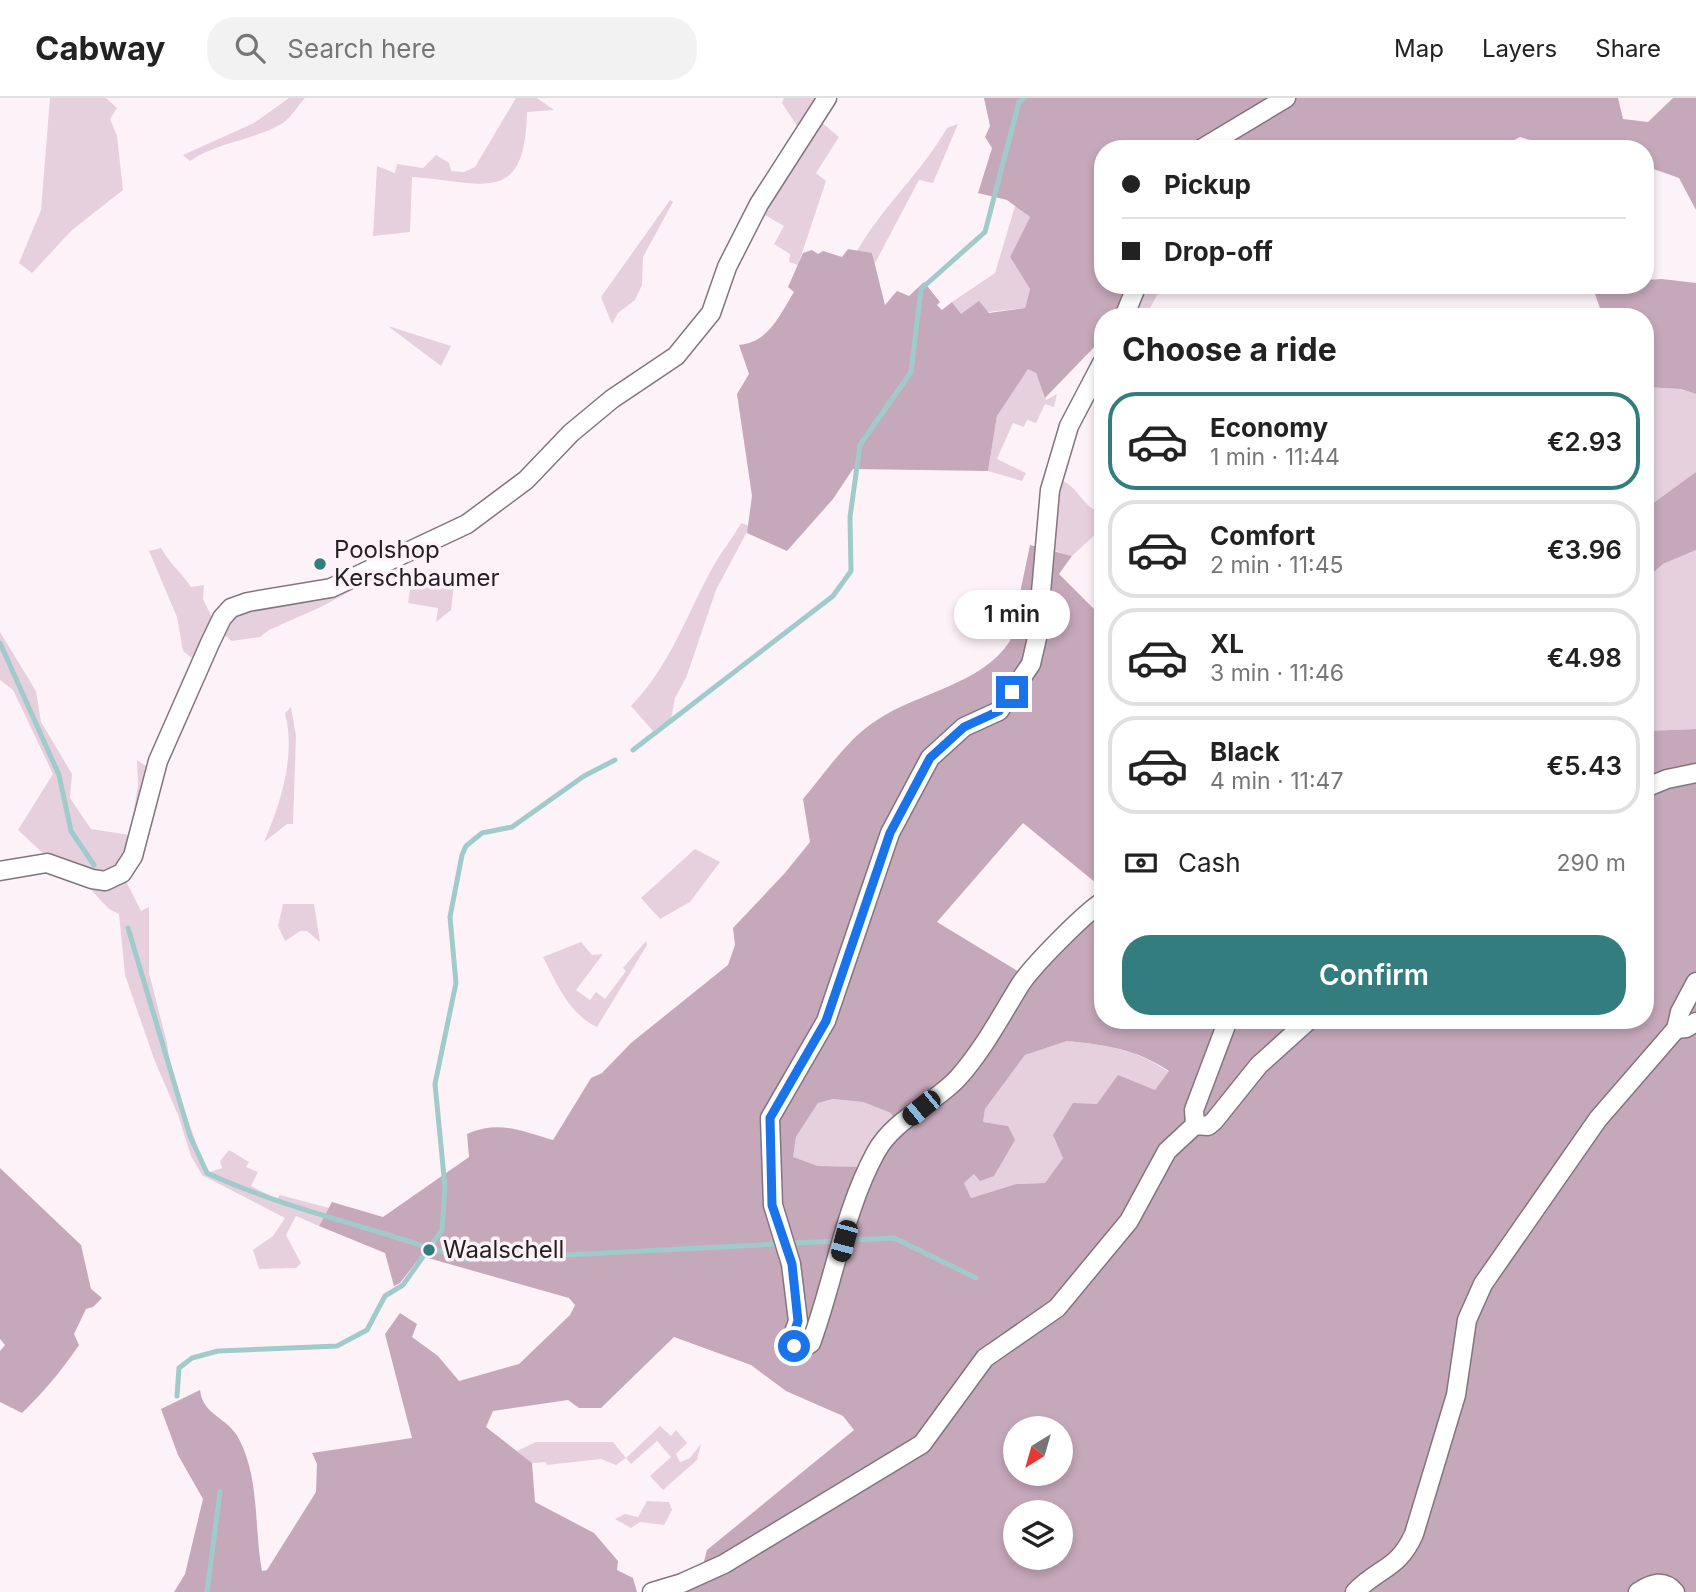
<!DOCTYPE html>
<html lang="en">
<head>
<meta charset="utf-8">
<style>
	body { margin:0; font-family:Inter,sans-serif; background:#f2f2f2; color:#222; height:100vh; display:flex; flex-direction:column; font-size:26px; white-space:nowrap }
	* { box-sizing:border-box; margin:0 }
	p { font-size:23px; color:#767676 }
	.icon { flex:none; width:38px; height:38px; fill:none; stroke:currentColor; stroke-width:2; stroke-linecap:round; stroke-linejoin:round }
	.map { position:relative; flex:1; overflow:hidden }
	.side { position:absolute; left:1094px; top:210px; width:560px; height:721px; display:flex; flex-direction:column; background:#fff; border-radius:28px; box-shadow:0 4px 10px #0003 }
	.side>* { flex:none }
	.top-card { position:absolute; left:1094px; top:42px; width:560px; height:154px; border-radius:28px; box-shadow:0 4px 10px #0003; display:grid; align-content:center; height:154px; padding:0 28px; background:#fff }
	.needle { width:46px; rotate:217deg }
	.tools { position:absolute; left:1003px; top:1318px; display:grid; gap:14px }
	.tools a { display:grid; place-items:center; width:70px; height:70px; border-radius:50%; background:#fff; box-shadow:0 4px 10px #0003; font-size:35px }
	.end { position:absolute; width:32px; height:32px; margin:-16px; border:9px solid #1a73e8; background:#fff; box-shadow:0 0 0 4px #fff }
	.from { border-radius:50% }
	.bubble { position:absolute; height:49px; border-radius:24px; background:#fff; box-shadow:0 4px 10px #0003; font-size:23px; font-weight:600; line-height:49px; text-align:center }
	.car { position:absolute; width:21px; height:42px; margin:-21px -10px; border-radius:9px; box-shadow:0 0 5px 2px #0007; background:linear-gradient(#222 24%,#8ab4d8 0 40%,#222 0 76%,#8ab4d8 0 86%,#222 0) }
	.top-card b { display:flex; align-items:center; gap:24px; height:66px; font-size:26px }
	.top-card b+b { border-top:2px solid #e0e0e0 }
	.top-card i { width:18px; height:18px; background:#222 }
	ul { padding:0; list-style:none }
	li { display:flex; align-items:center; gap:21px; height:98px; margin:0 14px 10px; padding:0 14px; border:4px solid #e0e0e0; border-radius:28px }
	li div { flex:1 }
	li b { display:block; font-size:26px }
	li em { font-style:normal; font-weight:600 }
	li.selected { border-color:#347d7e }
	li>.icon { width:63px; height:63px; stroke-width:1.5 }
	h2 { padding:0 28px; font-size:32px; line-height:84px }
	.pay { display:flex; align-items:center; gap:18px; height:77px; padding:0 28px; font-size:26px }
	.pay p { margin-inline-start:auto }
	.action { display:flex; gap:14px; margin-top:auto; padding:14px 28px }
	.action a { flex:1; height:80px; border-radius:28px; background:#347d7e; color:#fff; font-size:28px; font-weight:600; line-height:80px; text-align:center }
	header { display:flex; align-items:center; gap:42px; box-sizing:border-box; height:98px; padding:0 35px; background:#fff; border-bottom:2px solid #e0e0e0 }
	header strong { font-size:33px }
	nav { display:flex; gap:38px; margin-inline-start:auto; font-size:24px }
	.search { width:490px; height:63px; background:#f2f2f2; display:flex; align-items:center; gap:18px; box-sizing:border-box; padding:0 24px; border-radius:28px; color:#767676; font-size:26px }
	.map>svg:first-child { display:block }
	.green { fill:#e6d0de }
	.forest { fill:#c6a8bb; fill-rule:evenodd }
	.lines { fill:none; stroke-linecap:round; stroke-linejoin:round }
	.stream { stroke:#a1cbcb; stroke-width:5 }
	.minor-casing { stroke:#82757d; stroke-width:21 }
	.minor { stroke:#fff; stroke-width:18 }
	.route { stroke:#1a73e8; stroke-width:9 }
	.poi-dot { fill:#347d7e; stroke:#fef2f9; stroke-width:2.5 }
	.labels { text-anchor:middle; stroke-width:7; stroke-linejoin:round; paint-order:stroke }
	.poi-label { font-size:24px; fill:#241f22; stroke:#fef2f9; text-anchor:start }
</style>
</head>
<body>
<header>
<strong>Cabway</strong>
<div class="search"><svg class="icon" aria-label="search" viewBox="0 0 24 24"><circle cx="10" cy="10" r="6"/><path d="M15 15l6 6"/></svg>Search here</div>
<nav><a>Map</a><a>Layers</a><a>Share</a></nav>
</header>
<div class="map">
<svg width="1696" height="1494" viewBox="0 0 1696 1494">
	<rect width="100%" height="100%" fill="#fef2f9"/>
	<!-- green -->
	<g class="green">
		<path d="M50,0H106L117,10L110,21L117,38L123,92L72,132L32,175L19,165L41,112Z"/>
		<path d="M289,0H305C298,7 291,20 283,25C255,42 218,44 190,63L183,57L254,25Z"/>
		<path d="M516,0H537L554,12L527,14C525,109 484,84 412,79L410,134L373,138L377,68L395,75L397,66L423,70L436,57L449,65L451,73L464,74L475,69Z"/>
		<path d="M784,0H827L815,19L839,39L816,75L826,83L798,167L789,164L790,156L774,146L784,128L765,117L753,139L745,134L803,37L782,5Z"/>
		<path d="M958,26L933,85L919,82L874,167L872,155L857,153C883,108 921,75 947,30Z"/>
		<path d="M670,102L673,104L643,159L642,187L635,202L618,215L612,226L601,199Z"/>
		<path d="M1015,108L1030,119L1010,159L1030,191L1025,210L961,217L952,204L995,175Z"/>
		<path d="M1160,192L1145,219L1130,215L1136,197Z"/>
		<path d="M388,228L451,248L441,268Z"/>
		<path d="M1028,270L1036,275L1046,302L1057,296L1054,309L1045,306L1036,325L1027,322L1024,329L1013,325L997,361L1026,375L1022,383L988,373L997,318Z"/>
		<path d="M1645,289L1681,291L1696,296V374L1645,411Z"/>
		<path d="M1059,381C1081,390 1082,410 1102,415V430L1072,458L1048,451Z"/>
		<path d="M741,425L750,428L716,492L686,580L675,600L671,621L653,633L631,608C671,567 687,515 714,467C722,453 733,440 741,425Z"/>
		<path d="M161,450C170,466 181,474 191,489L204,487L203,501L217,530L222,520L364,476L367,484L323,508L269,532L260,539L232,543L217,531L201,567L183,553L177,519L149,453Z"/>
		<path d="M1696,452V631L1645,633V503L1649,498L1652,476L1663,466Z"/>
		<path d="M432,475L455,477L451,512L436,524L438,510L408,505L411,485L430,487Z"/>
		<path d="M0,534L36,593L41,624L72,676L70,700L91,731L130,737L138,687L137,662L155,674L122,775L141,813L149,809V875L167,945L171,975L207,1075L222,1070L220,1063L229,1052L249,1064L246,1069L258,1074L251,1088L277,1101L280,1097L329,1110L319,1128L296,1118L286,1137L301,1165L296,1170L259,1171L253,1152L273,1138L285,1120L202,1077L191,1058L178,1017L154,961L125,877L119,816L109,811L77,777L46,758L18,732L53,676L13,592L0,582Z"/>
		<path d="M291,609L296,638L293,726H287L264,744C281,704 296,658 285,615Z"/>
		<path d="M695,751L720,764L690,804L660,821L641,800Z"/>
		<path d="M283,806H314L320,844L307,833H300L285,843L278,828Z"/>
		<path d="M646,843L647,847L597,929C569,916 557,886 543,859L581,844L592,857L603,856L576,892L590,902L596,894L605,901L626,873L623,870Z"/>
		<path d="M1067,943C1106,947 1136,951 1169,974L1155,993L1063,1060L1045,1085L1016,1086L971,1100L964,1085L974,1076L1008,1028L983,1024L985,1011L1025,957Z"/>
		<path d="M833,1001L863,1004L891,1015L895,1023L868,1069L818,1068L792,1059L796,1039L818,1005Z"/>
		<path d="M660,1328L671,1338L676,1332L687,1345L676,1356L680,1364L690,1360L701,1346L697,1362L663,1392L650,1378L671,1359L657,1343L631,1366L626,1360L616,1367L601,1361L547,1367L546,1364L532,1365L517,1353L536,1344H613L626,1360Z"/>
		<path d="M647,1403L669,1404L672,1412L664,1427L640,1424L631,1430L615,1421L625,1416L638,1419Z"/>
	</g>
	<!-- forest -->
	<g class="forest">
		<path d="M984,0H1618L1623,21L1648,24L1673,0H1696V112L1679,80L1645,68V51H1561L1520,39L1497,51H1102V187H1163L1160,192L1131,198L1119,219H1102V241L1045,300L1036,275L1028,271L997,318L988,373L853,371L833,401L787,453L747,435L752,398L737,296L749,276L739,247C769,244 779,218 794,194L788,189L803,155L812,152L818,156L823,153L842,159L848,151L872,155L885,207L897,193L909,198L924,184L940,204L937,207L942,212L952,204L961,216L979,203L989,215L1025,210L1030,191L1010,159L1030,119L1007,102L978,95L992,50L985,39L990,28Z"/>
		<path d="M1662,181L1696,185V296L1681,291L1645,289V219H1603L1595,196L1618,187H1645V182Z"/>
		<path d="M1696,374V452L1663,466L1645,482V411Z"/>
		<path d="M1030,447L1072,458L1059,476L1102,519V790L1023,725L937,824L1026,878L1102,804V922H1645V633L1696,631V1494H652L700,1478L707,1452L854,1332L843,1318L786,1293L751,1267L674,1239L601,1310H579L568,1302L493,1313L486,1329L532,1365L535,1404L594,1435L618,1463L617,1472L633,1480L637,1494H174L185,1476L203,1401L178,1357L161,1311L200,1292C203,1318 228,1319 239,1341C260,1381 254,1431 262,1473L267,1472L316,1394L317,1366L312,1355L412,1340L385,1236L400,1215L417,1226L412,1239L438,1258L459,1283L519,1266L570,1217L575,1207L569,1200L421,1158L400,1185L394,1188L385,1155L319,1128L332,1104L383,1119L469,1059L467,1036C500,1022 521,1033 553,1042L591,980L602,975L631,945L728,867L735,847L733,830L784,776L810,744L803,701C825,675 848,640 877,622C919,594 981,587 1010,543ZM1067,943C1106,947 1136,951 1169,973L1155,992L1118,977L1097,1006L1073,1005L1053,1037L1063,1060L1045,1085L1016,1086L971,1100L964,1085L974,1076L980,1083L994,1078L1015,1042L1008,1028L983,1024L985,1011L1025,957ZM833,1001L863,1004L891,1015L895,1023L868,1069L818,1068L793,1059L796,1039L818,1005ZM1015,1330H1060V1376H1015ZM1015,1414H1060V1460H1015Z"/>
		<path d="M0,1040V1070L81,1147L91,1191L102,1200L93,1209L86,1211L74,1236L79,1247C62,1272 44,1294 22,1315L0,1304V1253L5,1247L0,1241Z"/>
	</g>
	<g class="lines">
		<!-- stream -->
		<g class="stream">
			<path d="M0,545L59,677L71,733L94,767"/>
			<path d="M633,652L833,498L851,473L850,419L860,347L911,274L921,191L985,134L1019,4L1024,0"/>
			<path d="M128,830L190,1038L207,1075C276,1107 351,1124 423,1148"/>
			<path d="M437,1152L467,1162L894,1140L976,1180"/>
			<path d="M177,1298L179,1270L192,1260L218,1253L337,1248L367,1232L385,1198L403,1187L442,1132L445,1089L435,986L456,885L450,819L462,757L466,748L482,735L512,729L584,678L615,662"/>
			<path d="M207,1494L220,1394"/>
		</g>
		<!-- minor casing -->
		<g class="minor-casing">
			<g id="minor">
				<path d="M1201,51L1286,0"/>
				<path d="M1124,219L1137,187"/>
				<path d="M1102,265L1069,328L1050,392L1037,540L1031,566L999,613L964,629L930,660L890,735L826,923L770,1020L773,1107L791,1166L798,1223L792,1240L794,1248L804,1250L811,1245C834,1183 844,1112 876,1054C894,1021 934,1006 958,980C983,952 1001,918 1020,887C1033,867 1083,817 1102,804"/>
				<path d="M1645,690L1667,681L1696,675"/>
				<path d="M0,773L47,765L92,781L105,783L122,775L133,758L158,663L210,545L222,520L231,510L248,504L331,490L467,426L526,382L571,335L612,301L676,258L711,215L727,169L759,106L827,0"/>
				<path d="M1676,931L1686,930L1696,924"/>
				<path d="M1195,1027L1194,1012L1228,922"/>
				<path d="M652,1494L682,1485L724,1466L922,1346L985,1260L1057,1210L1129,1123L1167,1053L1195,1027L1208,1028L1214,1023L1259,967L1309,922"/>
				<path d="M1355,1494C1379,1469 1398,1472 1414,1436L1456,1297L1467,1222L1483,1186L1598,1021L1676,931L1680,914L1696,884"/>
				<path d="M1638,1494C1652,1485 1664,1481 1675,1494"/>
			</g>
		</g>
		<!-- minor -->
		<use href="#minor" class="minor"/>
	</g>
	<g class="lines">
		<!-- route -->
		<path class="route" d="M794,1248L792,1240L798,1223L792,1166L772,1107L770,1020L826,923L890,735L930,660L964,629L999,613L1012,594"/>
	</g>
	<!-- markers -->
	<g class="poi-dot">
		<circle cx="320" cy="466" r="7"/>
		<circle cx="429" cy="1152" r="7"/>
	</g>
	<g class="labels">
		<!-- poi labels -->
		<g class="poi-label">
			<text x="334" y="460">Poolshop<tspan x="334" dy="28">Kerschbaumer</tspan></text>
			<text x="443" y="1160">Waalschell</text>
		</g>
	</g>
</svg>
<div class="tools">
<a><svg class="needle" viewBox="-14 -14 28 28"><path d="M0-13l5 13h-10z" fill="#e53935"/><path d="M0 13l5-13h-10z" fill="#767676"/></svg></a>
<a><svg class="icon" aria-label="layers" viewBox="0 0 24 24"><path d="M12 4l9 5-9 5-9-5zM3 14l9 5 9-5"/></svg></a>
</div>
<i class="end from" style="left:794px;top:1248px"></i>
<i class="end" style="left:1012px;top:594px"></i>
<div class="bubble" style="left:954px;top:492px;width:116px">1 min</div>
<i class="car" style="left:921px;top:1010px;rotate:231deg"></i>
<i class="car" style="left:844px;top:1143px;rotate:195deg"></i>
<div class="top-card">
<b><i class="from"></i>Pickup</b>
<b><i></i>Drop-off</b>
</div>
<section class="side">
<h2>Choose a ride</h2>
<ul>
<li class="selected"><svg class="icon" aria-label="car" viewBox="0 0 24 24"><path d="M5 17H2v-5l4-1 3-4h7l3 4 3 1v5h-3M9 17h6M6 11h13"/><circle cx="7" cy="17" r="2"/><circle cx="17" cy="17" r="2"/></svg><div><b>Economy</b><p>1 min · 11:44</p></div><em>€2.93</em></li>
<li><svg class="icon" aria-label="car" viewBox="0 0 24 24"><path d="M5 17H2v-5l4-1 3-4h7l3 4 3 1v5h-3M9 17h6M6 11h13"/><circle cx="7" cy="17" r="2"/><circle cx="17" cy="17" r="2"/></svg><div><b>Comfort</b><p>2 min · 11:45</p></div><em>€3.96</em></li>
<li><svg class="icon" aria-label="car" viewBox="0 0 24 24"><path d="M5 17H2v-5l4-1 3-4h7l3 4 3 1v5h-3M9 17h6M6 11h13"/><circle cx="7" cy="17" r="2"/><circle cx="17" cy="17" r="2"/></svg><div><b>XL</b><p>3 min · 11:46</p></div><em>€4.98</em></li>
<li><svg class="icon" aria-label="car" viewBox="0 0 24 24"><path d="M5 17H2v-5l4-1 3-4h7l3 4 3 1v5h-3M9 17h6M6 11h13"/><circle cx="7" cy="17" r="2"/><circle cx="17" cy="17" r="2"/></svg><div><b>Black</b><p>4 min · 11:47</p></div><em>€5.43</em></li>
</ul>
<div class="pay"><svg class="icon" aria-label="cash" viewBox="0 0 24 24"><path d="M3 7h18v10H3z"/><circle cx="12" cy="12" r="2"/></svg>Cash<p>290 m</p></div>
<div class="action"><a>Confirm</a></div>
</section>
</div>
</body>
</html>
